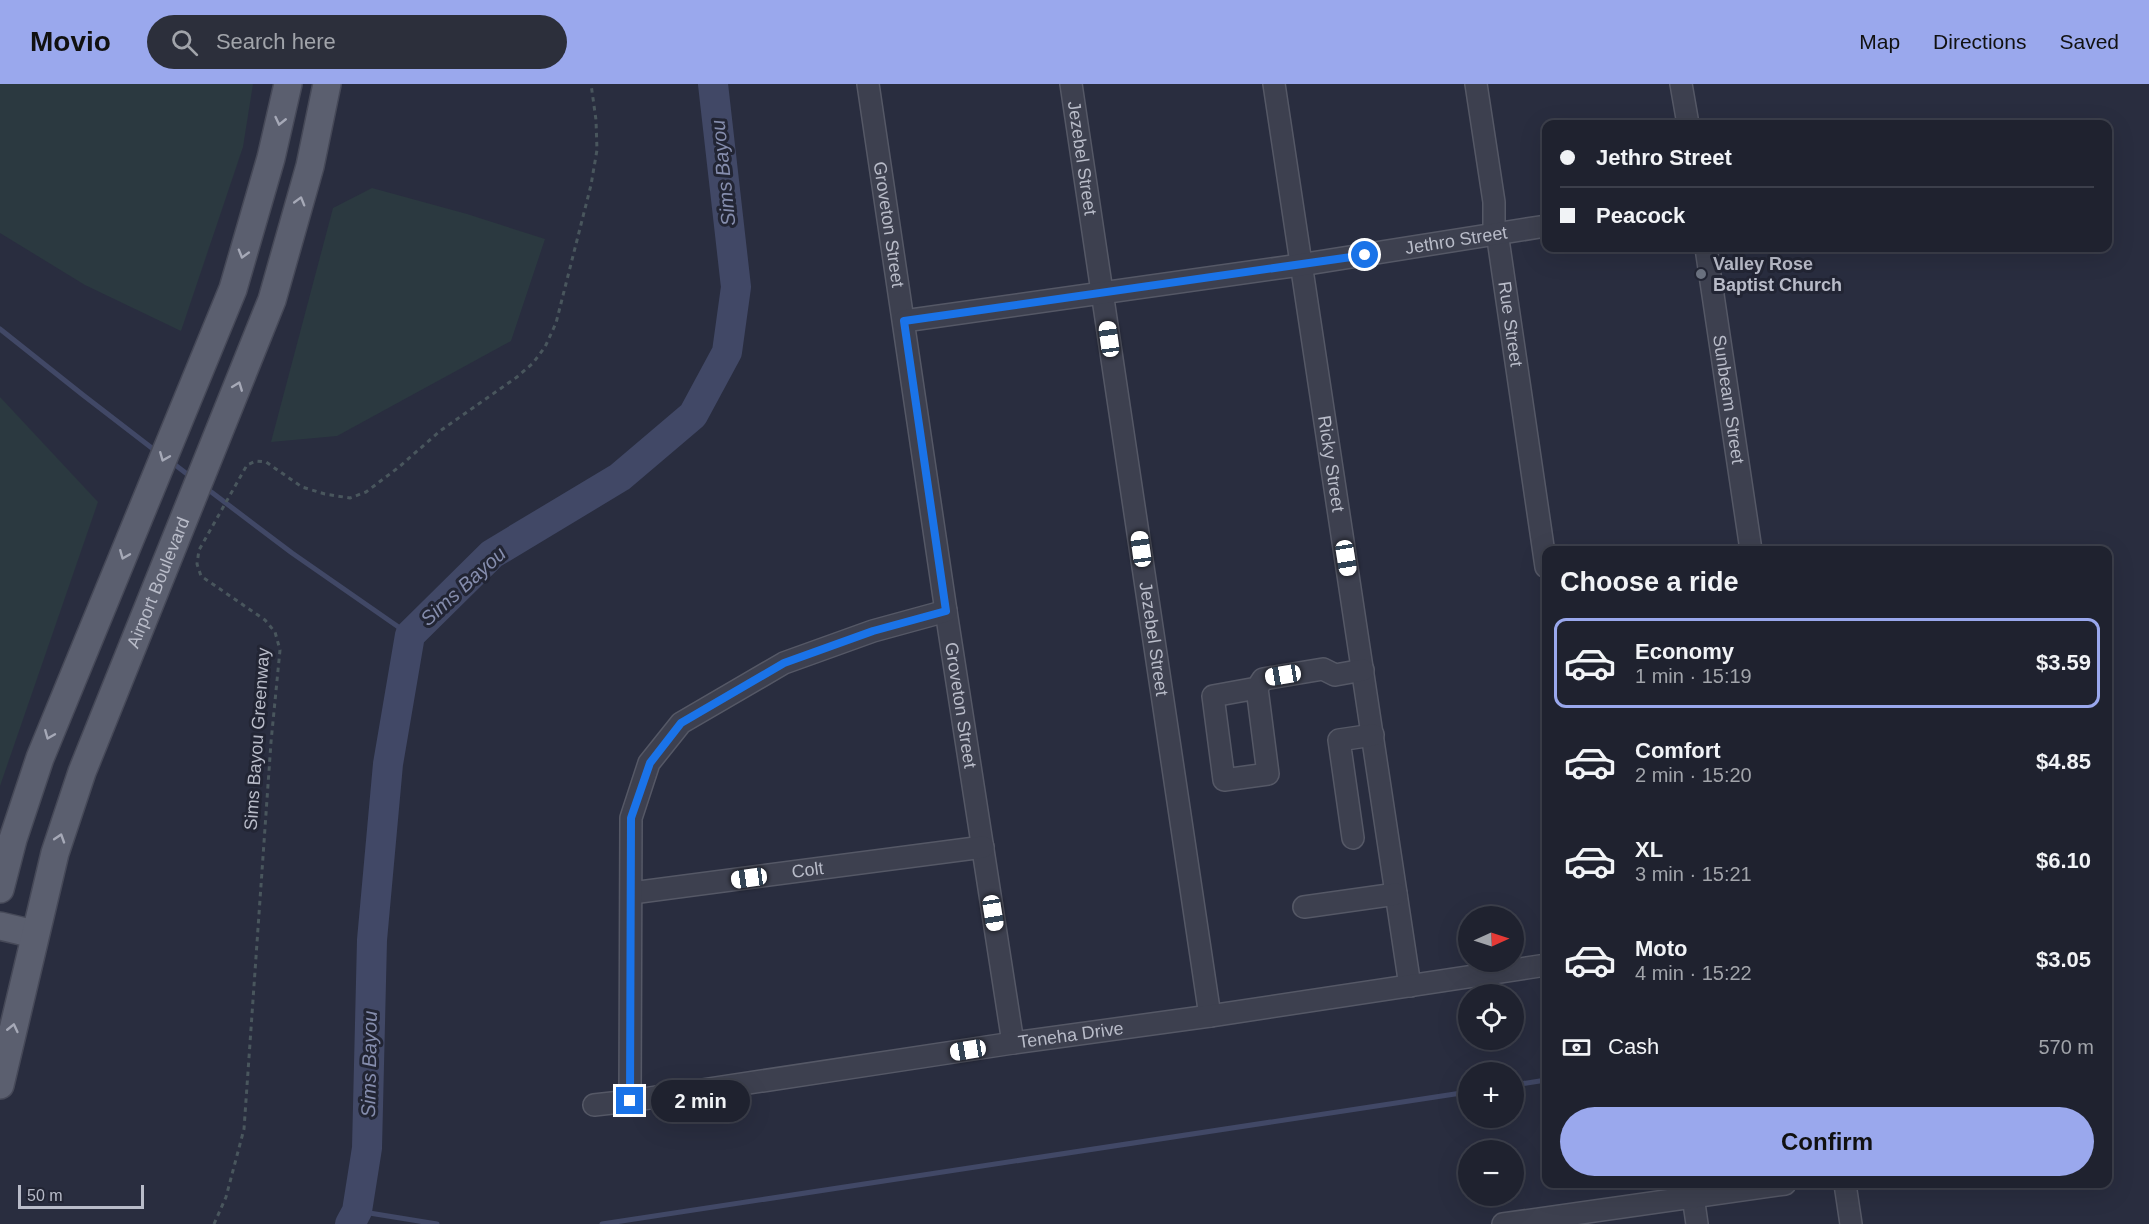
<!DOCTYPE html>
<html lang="en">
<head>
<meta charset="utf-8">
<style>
	body { margin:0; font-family:Arial,sans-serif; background:#2c2f3b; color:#f1f3f6; height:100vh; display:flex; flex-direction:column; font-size:22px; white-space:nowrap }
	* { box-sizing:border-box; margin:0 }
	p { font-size:20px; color:#a1a4aa }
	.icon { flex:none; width:33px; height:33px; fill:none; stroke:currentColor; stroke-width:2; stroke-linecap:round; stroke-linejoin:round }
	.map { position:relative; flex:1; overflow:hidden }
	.panel { position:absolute; left:1542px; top:462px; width:570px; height:642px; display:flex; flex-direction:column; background:#1f222f; border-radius:12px; box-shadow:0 6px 24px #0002,0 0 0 2px #3c3f4b }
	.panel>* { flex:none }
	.banner { position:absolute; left:1542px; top:36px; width:570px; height:132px; border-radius:12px; box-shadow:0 6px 24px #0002,0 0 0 2px #3c3f4b; display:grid; align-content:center; height:132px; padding:0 18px; background:#1f222f }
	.needle { width:39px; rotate:87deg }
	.tools { position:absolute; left:1458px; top:822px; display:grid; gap:12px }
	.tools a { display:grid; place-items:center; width:66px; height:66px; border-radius:50%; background:#1f222f; box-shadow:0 6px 24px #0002,0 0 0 2px #3c3f4b; font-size:30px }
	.scale { position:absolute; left:18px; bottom:15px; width:126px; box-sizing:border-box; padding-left:6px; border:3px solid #b9bcc9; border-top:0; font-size:16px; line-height:21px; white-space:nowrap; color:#b9bcc9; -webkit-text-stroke:4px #222534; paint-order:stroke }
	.end { position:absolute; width:27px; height:27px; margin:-14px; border:8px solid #1a73e8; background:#fff; box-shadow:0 0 0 3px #fff }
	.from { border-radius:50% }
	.bubble { position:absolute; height:42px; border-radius:21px; background:#1f222f; box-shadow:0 6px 24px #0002,0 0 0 2px #3c3f4b; font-size:20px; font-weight:800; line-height:42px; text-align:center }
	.car { position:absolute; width:18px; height:36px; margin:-18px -9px; border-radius:8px; box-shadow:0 0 4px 2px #0007; background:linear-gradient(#fff 24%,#345 0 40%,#fff 0 76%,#345 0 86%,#fff 0) }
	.banner b { display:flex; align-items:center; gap:21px; height:57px; font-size:22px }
	.banner b+b { border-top:2px solid #3c3f4b }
	.banner i { width:15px; height:15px; background:#f1f3f6 }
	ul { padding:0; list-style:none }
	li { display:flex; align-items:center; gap:18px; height:90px; margin:0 12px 9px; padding:0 6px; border:3px solid transparent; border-radius:12px }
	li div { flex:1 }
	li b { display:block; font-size:22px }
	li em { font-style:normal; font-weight:800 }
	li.active { border-color:#9aa8ed }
	li>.icon { width:54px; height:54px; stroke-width:1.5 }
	h2 { padding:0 18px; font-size:27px; line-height:72px }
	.pay { display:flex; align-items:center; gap:15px; height:66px; padding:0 18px; font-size:22px }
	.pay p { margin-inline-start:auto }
	.action { display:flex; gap:12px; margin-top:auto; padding:12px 18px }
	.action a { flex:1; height:69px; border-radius:36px; background:#9aa8ed; color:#111; font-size:24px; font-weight:800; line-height:69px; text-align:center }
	header { display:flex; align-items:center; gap:36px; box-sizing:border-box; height:84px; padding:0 30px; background:#9aa8ed; color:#111 }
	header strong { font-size:28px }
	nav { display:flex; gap:33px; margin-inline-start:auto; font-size:21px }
	.search { width:420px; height:54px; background:#2c2f3b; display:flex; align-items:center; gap:15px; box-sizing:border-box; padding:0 21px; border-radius:33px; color:#a1a4aa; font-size:22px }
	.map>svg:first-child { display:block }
	.green { fill:#2b3940 }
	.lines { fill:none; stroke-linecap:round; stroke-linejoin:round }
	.stream { stroke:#414866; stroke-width:5 }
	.river { stroke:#414866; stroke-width:30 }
	.minor-casing { stroke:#555866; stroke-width:24 }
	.major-casing { stroke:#464958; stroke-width:30 }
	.path { stroke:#49565d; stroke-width:3; stroke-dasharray:4.5 4.5; stroke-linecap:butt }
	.minor { stroke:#3d404f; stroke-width:21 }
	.major { stroke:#5b5f6f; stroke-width:27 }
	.oneway { stroke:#a6a9b7 }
	.route { stroke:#1a73e8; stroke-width:8 }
	.worship-dot { fill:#6b7280; stroke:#222534; stroke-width:2 }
	.labels { text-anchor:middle; stroke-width:6; stroke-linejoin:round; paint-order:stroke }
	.street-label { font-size:18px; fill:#b9bcc9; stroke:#222534 }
	.poi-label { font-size:18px; font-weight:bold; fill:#b9bcc9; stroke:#222534; text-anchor:start }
	.water-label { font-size:20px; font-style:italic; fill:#858dad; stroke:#222534 }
</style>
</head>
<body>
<header>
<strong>Movio</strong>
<div class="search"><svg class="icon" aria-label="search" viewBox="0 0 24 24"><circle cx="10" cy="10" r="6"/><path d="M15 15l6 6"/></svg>Search here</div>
<nav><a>Map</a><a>Directions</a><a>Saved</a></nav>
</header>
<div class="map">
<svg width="2149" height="1140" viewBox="0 0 2149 1140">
	<rect width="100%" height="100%" fill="#292d3f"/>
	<!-- green -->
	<g class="green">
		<path d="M0,0H253L243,63L181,247L85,201L0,149Z"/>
		<path d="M372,104L467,130L545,155L511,257L337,352L271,358L333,124Z"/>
		<path d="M0,313L98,418L0,702Z"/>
	</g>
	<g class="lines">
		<!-- stream -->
		<g class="stream">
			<path d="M0,245L83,311L157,368"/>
			<path d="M170,377L191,393"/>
			<path d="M206,404L292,469L410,551"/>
			<path d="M1514,1001L1546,996"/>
			<path d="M357,1127L437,1140"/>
			<path d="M602,1140L1468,1008"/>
		</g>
		<!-- river -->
		<path class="river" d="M350,1140L357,1127L367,1064L372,856L388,680L410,551L492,470L620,393L693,331L727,268L736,203L713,0"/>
		<!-- minor casing -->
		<g class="minor-casing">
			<g id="minor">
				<path id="s1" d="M868,0L946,527L1013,959"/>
				<path id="s2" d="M1071,0L1210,932"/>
				<path id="s3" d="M1274,0L1410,902"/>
				<path id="s4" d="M1476,0L1494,118V151L1498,155L1546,483"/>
				<path d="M1681,0L1688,40"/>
				<path id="s5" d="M1706,164L1751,466"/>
				<path id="s6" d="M904,237L1300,181L1546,142"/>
				<path d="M1257,604L1268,690L1224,696L1213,612L1257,604L1263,595L1323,585L1335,591L1363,586"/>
				<path d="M1353,754L1339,656L1373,651"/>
				<path id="s7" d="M632,809L983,763"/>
				<path d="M1304,823L1396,810"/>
				<path d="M630,1017L631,734L649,679L681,639L784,579L873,547L946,527"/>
				<path id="s8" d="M594,1021L630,1017L1013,959L1210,932L1546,881"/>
				<path d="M1845,1100L1851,1140"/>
				<path d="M1693,1112L1697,1140"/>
				<path d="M1503,1140L1785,1100"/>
			</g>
		</g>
		<!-- major casing -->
		<g class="major-casing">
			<g id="major">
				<path d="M0,805L13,755L40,674L233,205L271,74L288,0"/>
				<path d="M0,842L34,850"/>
				<path id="s9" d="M0,1001L55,769L82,688L272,216L310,82L327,0"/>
			</g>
		</g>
		<!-- path -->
		<path class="path" d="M214,1140L226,1113L244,1045L271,658L280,566L275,548L265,536L201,492L197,480L199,466L247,381L256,377L266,378L302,403L325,410L350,414L366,408L399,383L440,347L517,293L533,279L545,263L556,239L591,101L597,66L596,36L591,0"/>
		<!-- minor -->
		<use href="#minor" class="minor"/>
		<!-- major -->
		<use href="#major" class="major"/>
	</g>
	<!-- one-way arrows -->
	<defs><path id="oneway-chevron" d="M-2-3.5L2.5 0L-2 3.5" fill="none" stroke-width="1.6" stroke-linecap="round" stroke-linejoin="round" transform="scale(1.5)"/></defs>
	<g class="oneway">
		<use href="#oneway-chevron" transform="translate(280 37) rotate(103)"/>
		<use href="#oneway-chevron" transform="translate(300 117) rotate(-74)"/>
		<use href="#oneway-chevron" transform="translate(243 170) rotate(106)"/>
		<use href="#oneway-chevron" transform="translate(238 302) rotate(-69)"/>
		<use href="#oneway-chevron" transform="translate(164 373) rotate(112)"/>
		<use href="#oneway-chevron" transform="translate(124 471) rotate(112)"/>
		<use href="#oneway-chevron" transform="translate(49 651) rotate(112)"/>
		<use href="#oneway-chevron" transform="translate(60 754) rotate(-72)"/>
		<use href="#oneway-chevron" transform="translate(13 944) rotate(-77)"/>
	</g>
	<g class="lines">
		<!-- route -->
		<path class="route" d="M630,1017L631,734L650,679L681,639L784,579L873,547L946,527L904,237L1365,171"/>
	</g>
	<!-- markers -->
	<circle class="worship-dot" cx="1701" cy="190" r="6"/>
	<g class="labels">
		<!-- street labels -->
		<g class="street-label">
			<text dy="6" stroke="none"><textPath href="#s2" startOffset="75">Jezebel Street</textPath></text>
			<text dy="6" stroke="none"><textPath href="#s1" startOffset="142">Groveton Street</textPath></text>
			<text dy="6" stroke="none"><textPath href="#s6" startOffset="558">Jethro Street</textPath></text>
			<text dy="6" stroke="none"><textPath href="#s4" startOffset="244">Rue Street</textPath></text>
			<text dy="6" stroke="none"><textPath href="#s5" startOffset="153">Sunbeam Street</textPath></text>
			<text dy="6" stroke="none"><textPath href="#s3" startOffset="384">Ricky Street</textPath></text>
			<text dy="6" stroke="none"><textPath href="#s9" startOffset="528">Airport Boulevard</textPath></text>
			<text dy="6" stroke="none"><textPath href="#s2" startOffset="561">Jezebel Street</textPath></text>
			<text dy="6" stroke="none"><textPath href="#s1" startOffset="628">Groveton Street</textPath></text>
			<text transform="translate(257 655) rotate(-86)" y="6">Sims Bayou Greenway</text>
			<text dy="6" stroke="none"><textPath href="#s7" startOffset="177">Colt</textPath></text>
			<text dy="6" stroke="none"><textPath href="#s8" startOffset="482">Teneha Drive</textPath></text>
		</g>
		<!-- poi labels -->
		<g class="poi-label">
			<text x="1713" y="186">Valley Rose<tspan x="1713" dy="21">Baptist Church</tspan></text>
		</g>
		<!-- water labels -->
		<g class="water-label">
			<text transform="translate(723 89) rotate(-96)" y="7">Sims Bayou</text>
			<text transform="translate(463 502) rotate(-42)" y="7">Sims Bayou</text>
			<text transform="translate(369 980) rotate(-89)" y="7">Sims Bayou</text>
		</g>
	</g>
</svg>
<div class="tools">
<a><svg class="needle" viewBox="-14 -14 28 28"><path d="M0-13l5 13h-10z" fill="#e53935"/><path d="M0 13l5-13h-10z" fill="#a1a4aa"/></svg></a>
<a><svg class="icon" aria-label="locate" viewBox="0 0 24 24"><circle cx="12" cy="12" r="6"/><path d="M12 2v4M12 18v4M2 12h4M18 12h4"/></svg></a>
<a>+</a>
<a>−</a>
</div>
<div class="scale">50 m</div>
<i class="end from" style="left:1365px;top:171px"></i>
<i class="end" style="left:630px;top:1017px"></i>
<div class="bubble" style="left:651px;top:996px;width:99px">2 min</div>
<i class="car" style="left:1109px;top:255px;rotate:352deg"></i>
<i class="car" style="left:1141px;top:465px;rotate:352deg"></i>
<i class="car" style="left:1346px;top:474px;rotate:171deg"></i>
<i class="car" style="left:1283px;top:591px;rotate:261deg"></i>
<i class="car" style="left:749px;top:794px;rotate:262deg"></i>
<i class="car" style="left:993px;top:829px;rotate:171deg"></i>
<i class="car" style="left:968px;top:966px;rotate:261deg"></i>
<div class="banner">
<b><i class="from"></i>Jethro Street</b>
<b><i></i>Peacock</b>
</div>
<section class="panel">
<h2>Choose a ride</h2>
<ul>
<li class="active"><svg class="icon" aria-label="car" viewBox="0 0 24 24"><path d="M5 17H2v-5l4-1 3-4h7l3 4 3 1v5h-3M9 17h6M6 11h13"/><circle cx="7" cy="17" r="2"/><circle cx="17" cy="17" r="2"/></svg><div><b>Economy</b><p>1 min · 15:19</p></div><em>$3.59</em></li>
<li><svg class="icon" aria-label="car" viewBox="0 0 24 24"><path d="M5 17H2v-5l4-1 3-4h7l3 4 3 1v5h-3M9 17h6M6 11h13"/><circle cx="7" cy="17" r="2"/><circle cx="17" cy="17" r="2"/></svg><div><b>Comfort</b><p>2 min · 15:20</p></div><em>$4.85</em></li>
<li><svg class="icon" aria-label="car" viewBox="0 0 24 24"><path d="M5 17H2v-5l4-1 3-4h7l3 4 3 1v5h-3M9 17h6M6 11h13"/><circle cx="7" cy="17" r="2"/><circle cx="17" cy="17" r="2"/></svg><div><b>XL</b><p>3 min · 15:21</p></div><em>$6.10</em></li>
<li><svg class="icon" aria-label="car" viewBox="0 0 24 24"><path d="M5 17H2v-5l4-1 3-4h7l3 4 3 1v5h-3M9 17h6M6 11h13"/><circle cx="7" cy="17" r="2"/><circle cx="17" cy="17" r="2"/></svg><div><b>Moto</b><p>4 min · 15:22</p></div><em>$3.05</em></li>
</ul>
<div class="pay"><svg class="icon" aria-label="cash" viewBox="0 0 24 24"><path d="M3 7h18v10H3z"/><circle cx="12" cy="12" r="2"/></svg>Cash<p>570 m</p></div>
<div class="action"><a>Confirm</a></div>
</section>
</div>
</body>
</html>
